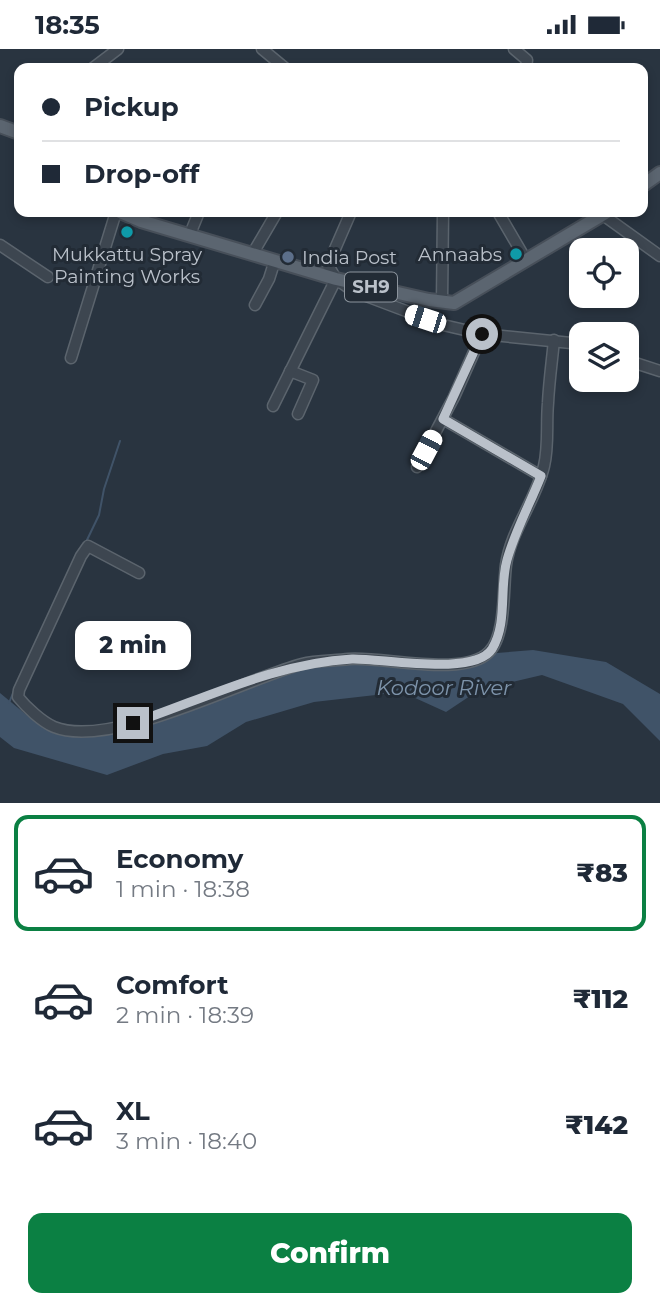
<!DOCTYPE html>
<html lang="en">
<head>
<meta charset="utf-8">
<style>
	body { margin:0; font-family:Montserrat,sans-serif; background:#f6f6f7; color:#1f2937; height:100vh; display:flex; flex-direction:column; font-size:26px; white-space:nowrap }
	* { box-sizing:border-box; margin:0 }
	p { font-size:23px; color:#747a83 }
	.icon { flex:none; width:38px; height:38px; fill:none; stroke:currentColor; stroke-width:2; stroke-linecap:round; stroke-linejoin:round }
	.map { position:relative; height:754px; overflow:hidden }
	.sheet { display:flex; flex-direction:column; background:#fff; flex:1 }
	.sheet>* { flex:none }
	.top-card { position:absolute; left:14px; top:14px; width:634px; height:154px; border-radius:14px; box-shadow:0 4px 10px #0003; display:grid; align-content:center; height:154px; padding:0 28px; background:#fff }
	.tools { position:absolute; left:569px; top:189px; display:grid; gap:14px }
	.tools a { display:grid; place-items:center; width:70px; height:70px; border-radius:14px; background:#fff; box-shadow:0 4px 10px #0003; font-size:35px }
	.end { position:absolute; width:32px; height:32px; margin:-16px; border:9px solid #bac1ca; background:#111; box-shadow:0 0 0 4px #111 }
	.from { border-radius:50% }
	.bubble { position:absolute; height:49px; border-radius:14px; background:#fff; box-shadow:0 4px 10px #0003; font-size:23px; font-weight:800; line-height:49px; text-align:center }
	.car { position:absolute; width:21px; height:42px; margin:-21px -10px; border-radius:9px; box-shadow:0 0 5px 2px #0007; background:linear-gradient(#fff 24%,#345 0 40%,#fff 0 76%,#345 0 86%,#fff 0) }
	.top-card b { display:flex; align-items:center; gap:24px; height:66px; font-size:26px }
	.top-card b+b { border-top:2px solid #e0e1e3 }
	.top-card i { width:18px; height:18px; background:#1f2937 }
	ul { padding:12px 0 0; list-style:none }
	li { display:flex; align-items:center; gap:21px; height:116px; margin:0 14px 10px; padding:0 14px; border:4px solid transparent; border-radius:14px }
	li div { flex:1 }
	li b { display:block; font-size:26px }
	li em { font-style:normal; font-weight:800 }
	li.current { border-color:#0b8043 }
	li>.icon { width:63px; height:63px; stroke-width:1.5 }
	.primary-button { display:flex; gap:14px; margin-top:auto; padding:14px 28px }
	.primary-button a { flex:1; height:80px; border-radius:14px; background:#0b8043; color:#fff; font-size:28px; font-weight:800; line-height:80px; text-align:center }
	.status { display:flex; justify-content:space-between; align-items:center; height:49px; padding:0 35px; background:#fff; direction:ltr }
	.status svg { height:19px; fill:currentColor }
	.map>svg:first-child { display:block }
	.water { fill:#405368 }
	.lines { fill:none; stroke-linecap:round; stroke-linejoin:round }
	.stream { stroke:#405368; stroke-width:2 }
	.minor-casing { stroke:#5b646d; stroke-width:13 }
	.major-casing { stroke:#474f59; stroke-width:16 }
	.minor { stroke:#3d4650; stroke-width:10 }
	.major { stroke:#5b6570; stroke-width:12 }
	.route { stroke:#bac1ca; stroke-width:9 }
	.culture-dot { fill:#0f9aa8; stroke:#222b35; stroke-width:2.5 }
	.service-dot { fill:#5c6f8a; stroke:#222b35; stroke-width:2.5 }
	.labels { text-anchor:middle; stroke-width:6; stroke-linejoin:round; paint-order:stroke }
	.shield { fill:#222b35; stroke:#8c949d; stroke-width:2 }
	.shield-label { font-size:18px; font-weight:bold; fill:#bac1ca }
	.poi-label { font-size:19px; fill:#bac1ca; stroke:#222b35 }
	.water-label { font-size:21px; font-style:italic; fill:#7d93aa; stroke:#222b35 }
</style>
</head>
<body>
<div class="status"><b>18:35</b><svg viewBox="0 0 49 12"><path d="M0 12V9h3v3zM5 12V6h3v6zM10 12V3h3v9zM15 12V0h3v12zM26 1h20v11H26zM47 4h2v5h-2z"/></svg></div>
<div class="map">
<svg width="660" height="754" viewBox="0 0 660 754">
	<rect width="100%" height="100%" fill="#293440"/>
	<!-- water -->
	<path class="water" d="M533,601L606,613L660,645V692L623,655L542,626L479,641L446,663L402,643L314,653L246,673L207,697L163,705L107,726L14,699L0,688V644L29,668L52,680L103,687L158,671L307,618L359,614L458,616L497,604Z"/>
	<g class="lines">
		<!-- stream -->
		<g class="stream">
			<path d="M86,493L99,466L104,440L120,392"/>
			<path d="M48,568L57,547"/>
			<path d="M9,654L15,639"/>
		</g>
		<!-- minor casing -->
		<g class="minor-casing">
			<g id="minor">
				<path d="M262,0L285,19"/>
				<path d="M514,0L527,11L526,19"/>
				<path d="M93,19L118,0"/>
				<path d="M351,163L328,216L336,230L353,242L443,276L482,285L581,295"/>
				<path d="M498,163L526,211"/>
				<path d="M603,166L660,207"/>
				<path d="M190,185L199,163"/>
				<path d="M0,196L48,228"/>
				<path d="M253,204L277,163"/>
				<path d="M442,253L443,163"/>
				<path d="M255,256L269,230L275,211"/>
				<path d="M71,309L116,163"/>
				<path d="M626,311L660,322"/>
				<path d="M290,322L313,331L298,365"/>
				<path d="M273,357L336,230"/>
				<path d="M443,370L541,427"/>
				<path d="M417,418L454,348L482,285"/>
				<path d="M139,524L88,497L81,507L19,641L18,648C26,658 42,673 54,678C111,701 242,631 302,615C316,611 334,612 349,610C383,607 464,629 489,603C506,587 503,538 506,516C511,481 536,451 544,417C549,396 546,376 548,354C549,333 552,312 554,291"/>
			</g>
		</g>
		<!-- major casing -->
		<g class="major-casing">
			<g id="major">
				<path d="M0,77L19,84"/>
				<path d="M642,137L660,124"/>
				<path d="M120,163L141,172L336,230L429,251L454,254L607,163"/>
			</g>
		</g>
		<!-- minor -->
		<use href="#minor" class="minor"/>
		<!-- major -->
		<use href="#major" class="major"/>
	</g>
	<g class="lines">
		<!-- route -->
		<path class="route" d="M133,674C204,650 276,614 352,610C381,609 474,628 492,600C508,574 499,539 507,511C515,482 530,455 541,427L443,370L482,285"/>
	</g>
	<!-- markers -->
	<g class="culture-dot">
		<circle cx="127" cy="183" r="7"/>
		<circle cx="516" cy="205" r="7"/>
	</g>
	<circle class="service-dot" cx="288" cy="208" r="7"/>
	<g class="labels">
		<!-- shield labels -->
		<rect class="shield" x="345" y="223.5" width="52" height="29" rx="5"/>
		<g class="shield-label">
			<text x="371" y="244">SH9</text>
		</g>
		<!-- poi labels -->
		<g class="poi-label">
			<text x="127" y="212">Mukkattu Spray<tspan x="127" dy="22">Painting Works</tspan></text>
			<text x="502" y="212" text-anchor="end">Annaabs</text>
			<text x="302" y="215" text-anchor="start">India Post</text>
		</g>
		<!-- water labels -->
		<g class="water-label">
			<text x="444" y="646">Kodoor River</text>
		</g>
	</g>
</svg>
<div class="tools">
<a><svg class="icon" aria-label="locate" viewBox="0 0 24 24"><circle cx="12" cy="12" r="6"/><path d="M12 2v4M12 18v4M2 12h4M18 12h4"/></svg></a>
<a><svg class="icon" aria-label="layers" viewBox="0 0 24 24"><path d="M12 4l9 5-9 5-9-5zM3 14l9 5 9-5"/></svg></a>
</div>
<i class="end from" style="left:482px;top:285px"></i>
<i class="end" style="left:133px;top:674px"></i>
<div class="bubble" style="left:75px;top:572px;width:116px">2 min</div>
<i class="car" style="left:425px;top:270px;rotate:288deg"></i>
<i class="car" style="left:426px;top:401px;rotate:28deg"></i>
<div class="top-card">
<b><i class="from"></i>Pickup</b>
<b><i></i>Drop-off</b>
</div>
</div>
<section class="sheet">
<ul>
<li class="current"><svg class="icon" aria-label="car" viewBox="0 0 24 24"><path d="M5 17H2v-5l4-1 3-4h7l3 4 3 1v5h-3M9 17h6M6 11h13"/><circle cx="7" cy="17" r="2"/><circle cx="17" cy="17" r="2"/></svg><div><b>Economy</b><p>1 min · 18:38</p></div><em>₹83</em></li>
<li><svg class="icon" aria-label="car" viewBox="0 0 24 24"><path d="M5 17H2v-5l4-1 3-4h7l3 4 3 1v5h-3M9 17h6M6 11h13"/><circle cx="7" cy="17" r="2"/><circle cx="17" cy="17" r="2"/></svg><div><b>Comfort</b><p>2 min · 18:39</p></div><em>₹112</em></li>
<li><svg class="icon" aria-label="car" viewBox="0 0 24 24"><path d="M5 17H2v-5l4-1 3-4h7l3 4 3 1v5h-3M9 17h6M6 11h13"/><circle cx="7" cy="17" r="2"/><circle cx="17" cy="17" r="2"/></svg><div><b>XL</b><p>3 min · 18:40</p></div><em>₹142</em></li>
</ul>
<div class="primary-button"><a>Confirm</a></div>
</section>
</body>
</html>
